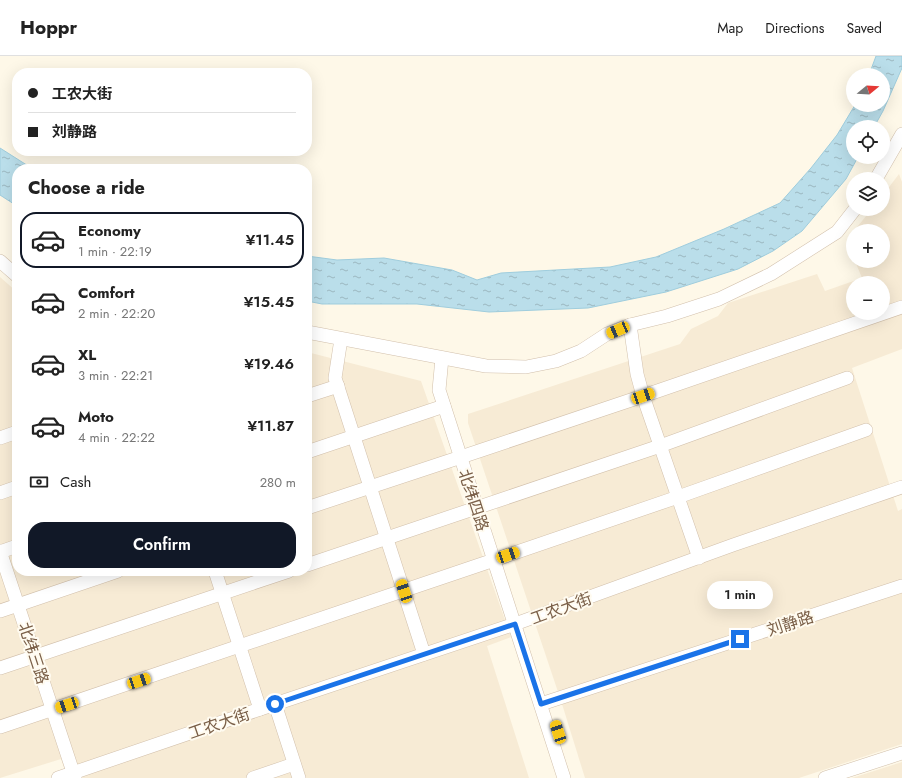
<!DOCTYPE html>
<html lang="en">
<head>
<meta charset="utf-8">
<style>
	body { margin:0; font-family:Jost,"Noto Sans SC",sans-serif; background:#f6f6f6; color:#222; height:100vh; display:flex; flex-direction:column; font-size:15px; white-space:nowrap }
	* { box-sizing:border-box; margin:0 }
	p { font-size:13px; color:#767676 }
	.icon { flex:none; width:22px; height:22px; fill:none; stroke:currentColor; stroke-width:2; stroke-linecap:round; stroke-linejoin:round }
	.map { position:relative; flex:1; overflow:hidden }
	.details { position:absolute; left:12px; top:108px; width:300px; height:412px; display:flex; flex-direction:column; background:#fff; border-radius:16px; box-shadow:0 4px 16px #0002 }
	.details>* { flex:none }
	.guide { position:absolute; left:12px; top:12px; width:300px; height:88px; border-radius:16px; box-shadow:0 4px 16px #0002; display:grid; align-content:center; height:88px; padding:0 16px; background:#fff }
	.needle { width:26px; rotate:72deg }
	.buttons { position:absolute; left:846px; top:12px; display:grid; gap:8px }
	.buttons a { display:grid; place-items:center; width:44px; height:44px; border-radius:50%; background:#fff; box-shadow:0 4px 16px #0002; font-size:20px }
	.end { position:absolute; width:18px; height:18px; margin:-9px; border:5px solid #1a73e8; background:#fff; box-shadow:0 0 0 2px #fff }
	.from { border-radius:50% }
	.bubble { position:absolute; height:28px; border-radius:14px; background:#fff; box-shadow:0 4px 16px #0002; font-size:13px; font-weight:600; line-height:28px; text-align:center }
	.car { position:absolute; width:12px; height:24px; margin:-12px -6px; border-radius:5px; box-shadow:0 0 3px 1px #0007; background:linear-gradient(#f5c518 24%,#345 0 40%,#f5c518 0 76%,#345 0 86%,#f5c518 0) }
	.guide b { display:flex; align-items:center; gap:14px; height:38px; font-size:15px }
	.guide b+b { border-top:1px solid #e0e0e0 }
	.guide i { width:10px; height:10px; background:#222 }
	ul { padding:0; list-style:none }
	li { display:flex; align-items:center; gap:12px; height:56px; margin:0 8px 6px; padding:0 8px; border:2px solid transparent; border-radius:16px }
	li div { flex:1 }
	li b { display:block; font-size:15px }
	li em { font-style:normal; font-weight:600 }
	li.on { border-color:#111827 }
	li>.icon { width:36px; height:36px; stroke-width:1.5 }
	h2 { padding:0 16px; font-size:18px; line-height:48px }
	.pay { display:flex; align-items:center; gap:10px; height:44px; padding:0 16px; font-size:15px }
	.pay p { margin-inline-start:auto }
	.cta { display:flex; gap:8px; margin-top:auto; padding:8px 16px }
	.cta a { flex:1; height:46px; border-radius:16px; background:#111827; color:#fff; font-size:16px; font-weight:600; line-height:46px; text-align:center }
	header { display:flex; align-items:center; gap:24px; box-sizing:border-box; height:56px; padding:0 20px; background:#fff; border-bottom:1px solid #e0e0e0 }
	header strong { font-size:19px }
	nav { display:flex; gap:22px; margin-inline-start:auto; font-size:14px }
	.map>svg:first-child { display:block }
	.residential { fill:#f7ebd5; fill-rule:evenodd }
	.water { fill:url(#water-ripples); stroke:#9fcddd }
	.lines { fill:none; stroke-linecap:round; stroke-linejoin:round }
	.minor-casing { stroke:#d2c0ac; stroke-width:14 }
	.minor { stroke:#fff; stroke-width:13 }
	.route { stroke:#1a73e8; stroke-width:5 }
	.labels { text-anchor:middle; stroke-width:4; stroke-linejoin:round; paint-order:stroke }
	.street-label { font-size:16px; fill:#7b6049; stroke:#fffbf0 }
</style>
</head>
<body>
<header>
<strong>Hoppr</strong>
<nav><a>Map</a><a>Directions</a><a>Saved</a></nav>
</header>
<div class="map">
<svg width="902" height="722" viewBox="0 0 902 722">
	<defs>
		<pattern id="water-ripples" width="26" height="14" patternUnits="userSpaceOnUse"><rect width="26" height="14" fill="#badeea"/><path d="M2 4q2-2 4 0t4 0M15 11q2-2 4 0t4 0" fill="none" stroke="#9cb7c0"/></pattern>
	</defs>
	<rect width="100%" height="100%" fill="#fef8e8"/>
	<!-- residential -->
	<g class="residential">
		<path d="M899,118L902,126V293L852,312L898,455L902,453V525L559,639L468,367V358L680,288L691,273L718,260L728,247L817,218L825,235L862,222L855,205H883V175H856L857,171L872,153H883V139ZM853,227H883V257H853Z"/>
		<path d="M0,221L17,236V515H307V296L421,325L511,581L487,590L529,722H68L61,703L0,722Z"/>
		<path d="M902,536V688L799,722H585L562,648Z"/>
		<path d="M902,706V722H852Z"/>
	</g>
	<!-- water -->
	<g class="water">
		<path d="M876,0H902V12L883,55L874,71H853V101H858L846,123L802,175L773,195L738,213L666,236L588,252L489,256L417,248H322L307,245V200L337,204L384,202L452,214L477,224L501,217L610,211L656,201L724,173L780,147L811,112L837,79L855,49H883V19H869Z"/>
		<path d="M0,92L33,113H17V150L0,139Z"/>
	</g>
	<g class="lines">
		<!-- minor casing -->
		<g class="minor-casing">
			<g id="minor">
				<path d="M876,123L902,78"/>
				<path d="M0,205L17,220"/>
				<path d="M630,269L637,318L643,340L699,502"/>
				<path d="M307,276L486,310L526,311L556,305L581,295L607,278L630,269L667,260L719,243L771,218L837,176L855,153"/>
				<path d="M341,283L335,322L424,598"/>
				<path d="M442,302L439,334L564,722"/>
				<path d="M307,340L338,330"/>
				<path d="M0,382L17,376"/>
				<path d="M307,396L444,350"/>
				<path d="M0,437L17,431"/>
				<path d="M307,452L461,401L643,340L902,251"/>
				<path d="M0,495L75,722"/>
				<path d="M0,496L17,490"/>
				<path d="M307,509L660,390L847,322"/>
				<path d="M215,515L260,653"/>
				<path d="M0,555L118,515"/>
				<path d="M0,612L289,515"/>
				<path d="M275,648L299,722"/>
				<path d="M541,648L902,530"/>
				<path d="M0,671L494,504L678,441L866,374"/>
				<path d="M58,722L275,648L515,568L733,489L902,431"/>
				<path d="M253,722L294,708"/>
				<path d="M825,722L902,697"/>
			</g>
		</g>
		<!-- minor -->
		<use href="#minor" class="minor"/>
	</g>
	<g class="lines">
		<!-- route -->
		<path class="route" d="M275,648L515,568L541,648L740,583"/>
	</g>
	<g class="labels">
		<!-- street labels -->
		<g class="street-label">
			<text transform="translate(474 444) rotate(72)" y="6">北纬四路</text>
			<text transform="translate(561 552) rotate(-20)" y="6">工农大街</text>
			<text transform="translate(790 567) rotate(-18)" y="6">刘静路</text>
			<text transform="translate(34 597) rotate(72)" y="6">北纬三路</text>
			<text transform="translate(219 667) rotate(-19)" y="6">工农大街</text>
		</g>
	</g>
</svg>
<div class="buttons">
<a><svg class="needle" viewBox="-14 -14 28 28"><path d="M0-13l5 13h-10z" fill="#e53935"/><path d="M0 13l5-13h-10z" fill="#767676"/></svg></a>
<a><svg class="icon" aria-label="locate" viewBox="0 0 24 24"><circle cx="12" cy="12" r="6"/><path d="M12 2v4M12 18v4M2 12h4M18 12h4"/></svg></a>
<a><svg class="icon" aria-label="layers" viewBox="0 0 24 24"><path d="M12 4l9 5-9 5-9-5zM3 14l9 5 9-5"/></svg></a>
<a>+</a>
<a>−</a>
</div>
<i class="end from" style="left:275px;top:648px"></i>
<i class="end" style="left:740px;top:583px"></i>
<div class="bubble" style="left:707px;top:525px;width:66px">1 min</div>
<i class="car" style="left:618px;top:274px;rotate:247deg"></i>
<i class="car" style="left:643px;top:340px;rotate:71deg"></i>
<i class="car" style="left:508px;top:499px;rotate:71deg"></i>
<i class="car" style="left:404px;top:535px;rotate:342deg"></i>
<i class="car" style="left:139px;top:625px;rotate:72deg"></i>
<i class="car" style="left:67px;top:649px;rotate:252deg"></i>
<i class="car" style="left:558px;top:676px;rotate:342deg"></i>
<div class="guide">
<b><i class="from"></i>工农大街</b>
<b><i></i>刘静路</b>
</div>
<section class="details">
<h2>Choose a ride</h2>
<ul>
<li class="on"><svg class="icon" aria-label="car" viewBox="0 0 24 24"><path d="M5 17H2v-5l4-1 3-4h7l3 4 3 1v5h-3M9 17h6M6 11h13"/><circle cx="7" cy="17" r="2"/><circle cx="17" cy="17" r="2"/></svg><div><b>Economy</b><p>1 min · 22:19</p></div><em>¥11.45</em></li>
<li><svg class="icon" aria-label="car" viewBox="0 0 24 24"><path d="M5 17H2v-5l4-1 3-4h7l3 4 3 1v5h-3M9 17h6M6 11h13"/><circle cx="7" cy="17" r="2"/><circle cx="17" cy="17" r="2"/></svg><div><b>Comfort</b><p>2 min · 22:20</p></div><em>¥15.45</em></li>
<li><svg class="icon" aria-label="car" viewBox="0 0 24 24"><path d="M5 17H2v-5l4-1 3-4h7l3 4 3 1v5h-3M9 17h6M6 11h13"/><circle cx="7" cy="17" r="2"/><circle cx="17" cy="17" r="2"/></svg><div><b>XL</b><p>3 min · 22:21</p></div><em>¥19.46</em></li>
<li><svg class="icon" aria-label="car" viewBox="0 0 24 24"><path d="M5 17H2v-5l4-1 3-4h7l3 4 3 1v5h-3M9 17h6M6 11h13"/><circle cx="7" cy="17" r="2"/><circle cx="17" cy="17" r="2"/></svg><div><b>Moto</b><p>4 min · 22:22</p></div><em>¥11.87</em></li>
</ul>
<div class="pay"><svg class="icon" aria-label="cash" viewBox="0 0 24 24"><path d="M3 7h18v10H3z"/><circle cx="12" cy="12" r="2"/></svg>Cash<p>280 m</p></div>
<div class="cta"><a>Confirm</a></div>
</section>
</div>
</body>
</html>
